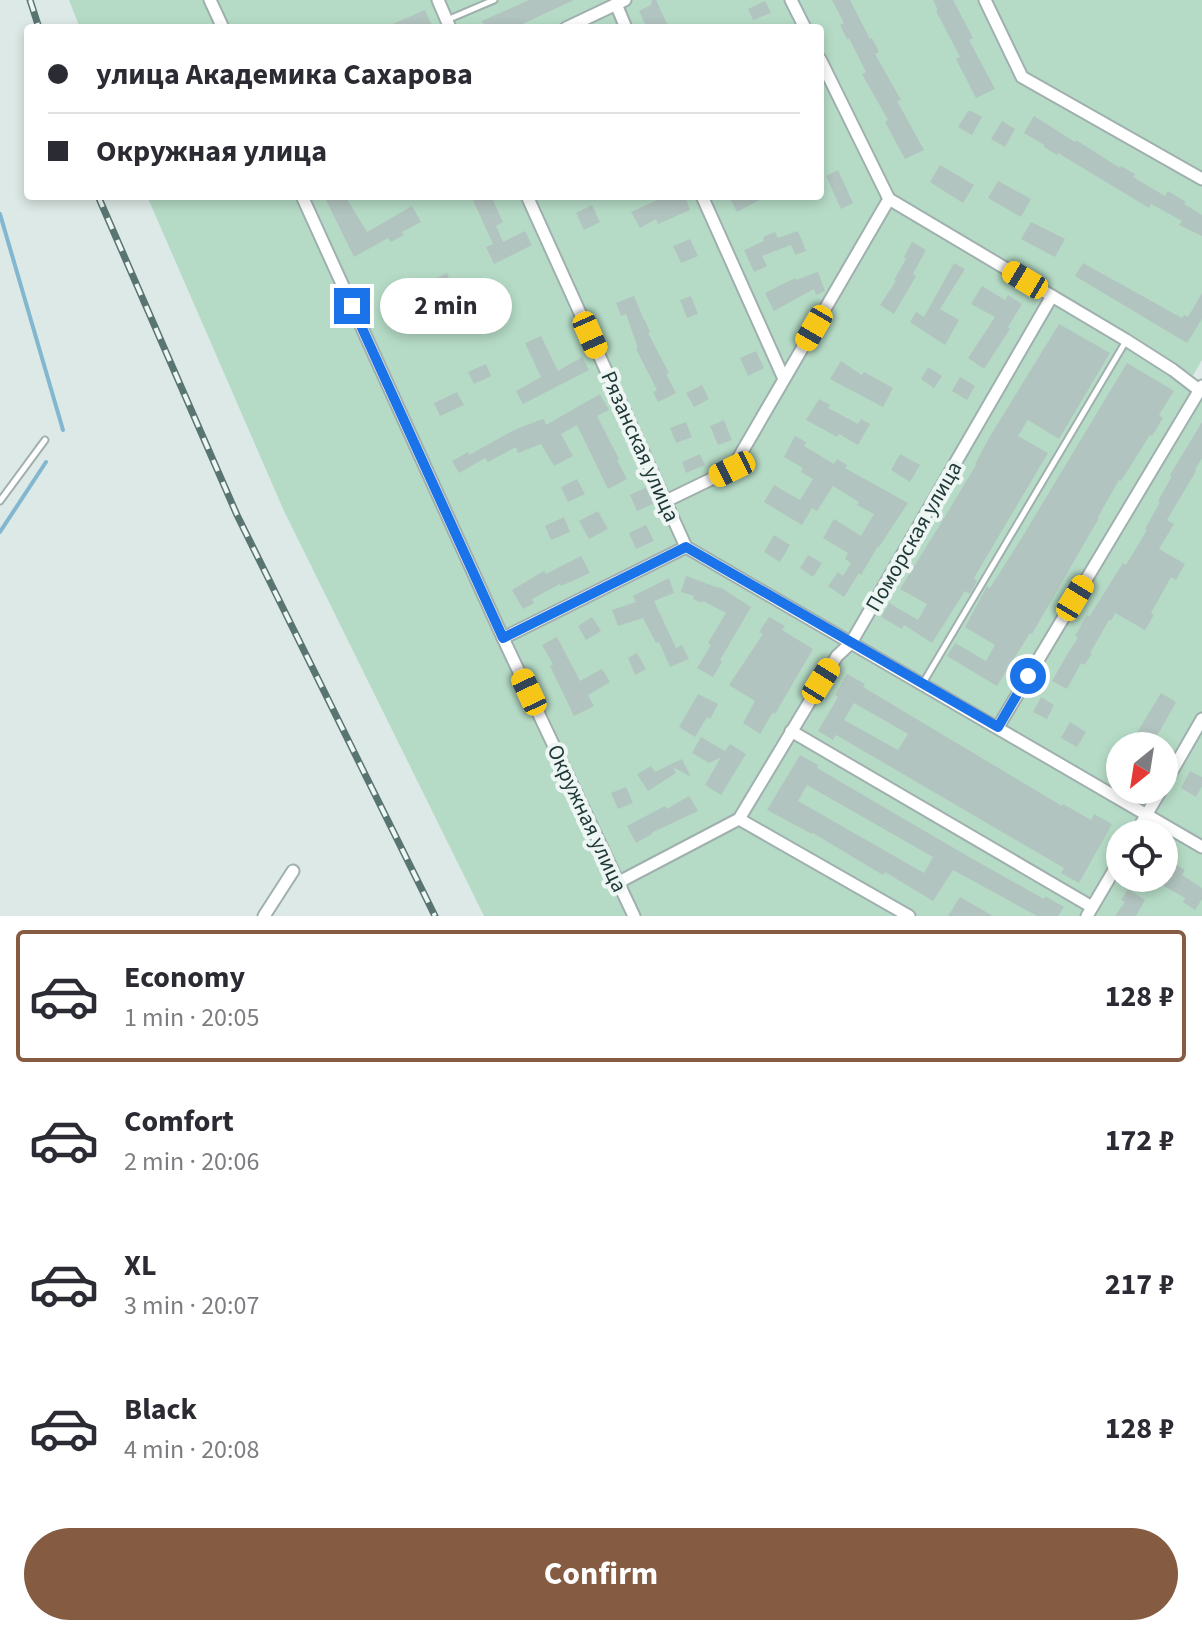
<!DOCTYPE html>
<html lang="en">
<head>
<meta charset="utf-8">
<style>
	body { margin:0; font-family:"Source Sans 3",sans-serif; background:#f2f2f3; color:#2b2b33; height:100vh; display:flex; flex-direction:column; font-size:30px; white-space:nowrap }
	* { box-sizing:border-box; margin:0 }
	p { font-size:26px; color:#7c7c81 }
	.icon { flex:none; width:44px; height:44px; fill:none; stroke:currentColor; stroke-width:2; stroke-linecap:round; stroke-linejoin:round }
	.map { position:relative; height:916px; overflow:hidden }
	.details { display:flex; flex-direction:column; background:#fff; flex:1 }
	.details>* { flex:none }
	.banner { position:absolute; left:24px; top:24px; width:800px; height:176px; border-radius:8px; box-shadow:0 4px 12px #0003; display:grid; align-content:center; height:176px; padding:0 24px; background:#fff }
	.needle { width:52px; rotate:210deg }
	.controls { position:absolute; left:1106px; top:732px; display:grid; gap:16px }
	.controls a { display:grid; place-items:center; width:72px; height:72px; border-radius:50%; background:#fff; box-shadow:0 4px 12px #0003; font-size:40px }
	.end { position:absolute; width:36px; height:36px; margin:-18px; border:10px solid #1a73e8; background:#fff; box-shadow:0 0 0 4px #fff }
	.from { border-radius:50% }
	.bubble { position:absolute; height:56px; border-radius:28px; background:#fff; box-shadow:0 4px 12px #0003; font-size:26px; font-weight:700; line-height:56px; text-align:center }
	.car { position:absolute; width:24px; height:48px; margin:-24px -12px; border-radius:10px; box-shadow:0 0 6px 2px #0007; background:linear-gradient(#f5c518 24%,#345 0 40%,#f5c518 0 76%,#345 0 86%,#f5c518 0) }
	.banner b { display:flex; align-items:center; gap:28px; height:76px; font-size:30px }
	.banner b+b { border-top:2px solid #e1e1e2 }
	.banner i { width:20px; height:20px; background:#2b2b33 }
	ul { padding:14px 0 0; list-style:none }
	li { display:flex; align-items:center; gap:24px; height:132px; margin:0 16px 12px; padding:0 8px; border:4px solid transparent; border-radius:8px }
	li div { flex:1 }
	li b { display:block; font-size:30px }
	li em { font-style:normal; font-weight:700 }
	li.selected { border-color:#855b41 }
	li>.icon { width:72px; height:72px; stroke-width:1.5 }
	.action { display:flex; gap:16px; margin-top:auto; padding:16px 24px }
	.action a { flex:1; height:92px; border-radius:48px; background:#855b41; color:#fff; font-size:32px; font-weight:700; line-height:92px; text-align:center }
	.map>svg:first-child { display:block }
	.green { fill:#b5dbc6; fill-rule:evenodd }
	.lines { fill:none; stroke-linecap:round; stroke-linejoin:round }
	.stream { stroke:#83b7d0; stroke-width:4 }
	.building { fill:#b2c4bf; fill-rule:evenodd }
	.service-casing { stroke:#a0b0ae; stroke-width:9 }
	.minor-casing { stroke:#a0b0ae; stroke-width:15 }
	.service { stroke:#fff; stroke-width:5 }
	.minor { stroke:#fff; stroke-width:11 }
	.rail-casing { stroke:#597572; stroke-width:7 }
	.rail { stroke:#edf6f3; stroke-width:4; stroke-dasharray:12; stroke-linecap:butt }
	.route { stroke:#1a73e8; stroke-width:10 }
	.labels { text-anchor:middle; stroke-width:8; stroke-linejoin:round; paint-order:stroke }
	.street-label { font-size:22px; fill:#1f3836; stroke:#edf6f3 }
</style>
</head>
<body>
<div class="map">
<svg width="1202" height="916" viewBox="0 0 1202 916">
	<rect width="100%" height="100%" fill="#dde9e6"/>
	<!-- green -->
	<path class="green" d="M69,0H1202V360L1186,387L1202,396V916H484L284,511L147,196H820V28H80ZM1120,746H1164V790H1120ZM1120,834H1164V878H1120Z"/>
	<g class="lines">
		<!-- stream -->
		<g class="stream">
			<path d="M0,214L63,430"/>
			<path d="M0,532L46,462"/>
		</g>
	</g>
	<!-- building -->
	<g class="building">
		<path d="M529,0H574L514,28H485L482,21Z"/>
		<path d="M652,0H656L669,28H647L639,11L651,5Z"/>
		<path d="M832,0H850L870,39L872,38L879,52L875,54L901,100L897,101L924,150L905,159L885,122L888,120L862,74L866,72L849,38L847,39L840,25L844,23Z"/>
		<path d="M933,0H953L973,38L969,40L995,89L976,98L956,59L960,57L936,11L938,10Z"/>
		<path d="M765,1L771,13L753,20L748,9Z"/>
		<path d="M425,10L433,28H383Z"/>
		<path d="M968,111H971L982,117L972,135L958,127Z"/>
		<path d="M1034,116L1075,142L1076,140L1120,168L1121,166L1135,174L1133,177L1165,196L1168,191L1186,202L1184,204L1202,215V236L1179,225L1182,221L1151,204L1149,208L1058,153L1057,155L1044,147V145L1024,133Z"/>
		<path d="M1002,121L1015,129L1005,147L991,139Z"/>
		<path d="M940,165L974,185L963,203L930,182Z"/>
		<path d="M838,170L853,203L841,209L826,176Z"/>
		<path d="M998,181L1031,199L1021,217L988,198Z"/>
		<path d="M324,196H345L367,232L412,206L421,222L402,232L404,235L391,242L388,238L354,257Z"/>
		<path d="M471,196H491L503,222L496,226L503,242L525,231L532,245L494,264L486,247L493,244Z"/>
		<path d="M666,196H685L690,210L658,224L656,219L640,228L631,212Z"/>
		<path d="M729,196H767L737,212Z"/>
		<path d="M592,205L600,222L584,230L576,213Z"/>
		<path d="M1031,222L1065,239L1055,257L1021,239Z"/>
		<path d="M798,231L806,251L795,255L791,245L762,256L767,266L754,272L744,250L764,241L763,237L775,232L778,238Z"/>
		<path d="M690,239L698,256L681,263L673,246Z"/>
		<path d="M912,242L926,250L913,274L916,276L894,314L880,305L896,281L894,280L906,259L904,257Z"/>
		<path d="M954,263L965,269L940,309L959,320L945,345L910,322L916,312L924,317Z"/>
		<path d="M1083,263L1182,318L1184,315L1188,317L1202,293V319L1187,343L1075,276Z"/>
		<path d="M818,272L825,291L816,295L814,289L774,311L765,293L795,278L796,280Z"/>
		<path d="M447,273L454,290L437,298L430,281Z"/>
		<path d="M982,286L1005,300L1008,295L1022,304L1008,327L1010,329L984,369L968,358L995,317L971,304Z"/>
		<path d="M634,296L644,320H645L650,333H648L669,373L666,374L676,393L658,402L653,392L657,390L636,349L638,348L626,314L621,316L616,303Z"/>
		<path d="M691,296L698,314L687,318L680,300Z"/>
		<path d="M1059,324L1110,353L1059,439L1028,420L1018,436L1048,453L974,578L977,581L970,594L965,591L932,643L904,625L902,629L881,617L889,603L918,620L927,604L900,589L941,523L976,465L975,464L989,438Z"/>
		<path d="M541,336L558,371L582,357L589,370L523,404L516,391L541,377L525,343Z"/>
		<path d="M756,351L764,368L748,376L740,358Z"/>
		<path d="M841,361L862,375L864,372L893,388L883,407L830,379Z"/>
		<path d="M1127,363L1174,391L1159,415L1163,418L1152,436L1150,435L1121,481L1119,480L1098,517L1099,518L1040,620L1032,634L1030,633L997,686L947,656L955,643L986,661L995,645L965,627L987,586L990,588L1021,539Z"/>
		<path d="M486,364L491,376L474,384L468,372Z"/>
		<path d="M928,367L942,376L934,388L921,379Z"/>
		<path d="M960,377L975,386L967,400L952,391Z"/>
		<path d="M702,385L709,399L694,407L686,393Z"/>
		<path d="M457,392L464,405L440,416L434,403Z"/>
		<path d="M600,394L609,410L597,416L619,459L617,460L627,479L608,489L577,425L561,434L573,456L554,466L541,444L518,453L516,447L488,462L485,458L459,473L452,461L468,452L469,455L514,430L540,420L544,419L546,425Z"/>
		<path d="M819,399L830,405L828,408L858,424L861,419L870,424L858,445L839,434L837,437L806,420Z"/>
		<path d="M724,420L732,440L718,445L710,426Z"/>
		<path d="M686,422L692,437L676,443L670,428Z"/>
		<path d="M1202,422V458L1195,470L1196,471L1167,520L1174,524L1159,549L1185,564L1176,580L1171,577L1151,613L1154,615L1145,630L1115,613L1111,621L1109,620L1090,653L1092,654L1084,665L1081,663L1067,689L1052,681L1068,653L1078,638L1075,636L1087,615L1089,617L1123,563L1126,565L1147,530L1145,529L1160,502L1158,501L1172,476L1170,475Z"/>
		<path d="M795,436L806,442L804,446L834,464L837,459L847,465L845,468L908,503L879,547L878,546L861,575L859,573L844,597L828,586L838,572L843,576L851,563L845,559L848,553L823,538L834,519L861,536L874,514L857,505L859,502L833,486L817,511L812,508L802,525L764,502L774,485L800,500L813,479L801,472L803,468L784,457Z"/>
		<path d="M700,454L705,465L686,473L682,462Z"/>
		<path d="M900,454L920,465L910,482L891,470Z"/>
		<path d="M577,479L585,494L568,502L561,487Z"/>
		<path d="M647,487L655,503L637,511L630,495Z"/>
		<path d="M598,511L608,529L589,539L579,521Z"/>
		<path d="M564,517L570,532L551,540L545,526Z"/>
		<path d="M646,525L654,541L636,549L629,533Z"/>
		<path d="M774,535L790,545L780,562L764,552Z"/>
		<path d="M808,555L822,563L813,577L800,568Z"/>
		<path d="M581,556L590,573L561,586L560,584L532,599L534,603L523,609L512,590L544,571L546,574Z"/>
		<path d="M686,576L719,588L720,587L751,607L720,660L722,662L713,677L697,668L711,645L708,643L726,613L703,601L702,603L693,599L694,596L681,592Z"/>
		<path d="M669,578L674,593L654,601L676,648L682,645L689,659L670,667L659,642L656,643L643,618L618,626L612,610L636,602L633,596Z"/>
		<path d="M592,617L601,631L586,640L578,626Z"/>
		<path d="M769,617L785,626L782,630L813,649L775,714L773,712L760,734L743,723L755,701L729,685L763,634L759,632Z"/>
		<path d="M557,637L580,681L602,669L610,682L588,695L594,706L574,716L550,666L553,664L542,645Z"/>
		<path d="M637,653L646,669L635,675L628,658Z"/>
		<path d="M847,674L865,684L863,687L1062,806L1063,804L1091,820L1094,814L1112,824L1079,883L1061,873L1064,868L867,753L836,735L833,740L818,731L838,697L835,695ZM854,703L908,734L898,750L844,720Z"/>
		<path d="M1161,693L1176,702L1161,729L1150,746H1129Z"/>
		<path d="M698,694L718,704L710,719L707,717L695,737L679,727Z"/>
		<path d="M1041,697L1054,705L1047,719L1033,712Z"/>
		<path d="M1070,722L1086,732L1077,747L1061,738Z"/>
		<path d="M701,737L725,751L730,744L746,754L721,795L705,785L721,757L709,763L692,753Z"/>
		<path d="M800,755L818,765L817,768L964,854L1044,899L1045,896L1064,907L1058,916H1037L953,870L933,901L885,872L883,875L813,833L812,834L767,810ZM807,785L933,857L924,873L798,801Z"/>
		<path d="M682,759L691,777L673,767L676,773L648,791L637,774L651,766L655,772Z"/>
		<path d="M1190,771L1202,777V786L1196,797L1181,788Z"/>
		<path d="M626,787L633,803L618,809L611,793Z"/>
		<path d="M689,796L698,811L651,833L652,834L636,843L627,826L665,806L667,809Z"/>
		<path d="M1173,863L1185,870L1182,875L1202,888V899L1195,910L1183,902L1185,898L1150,878H1165Z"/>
		<path d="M1128,889L1145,900L1136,916H1115L1125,902L1121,900Z"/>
		<path d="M960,897L993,916H948Z"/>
	</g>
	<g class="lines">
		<!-- service casing -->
		<g class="service-casing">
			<g id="service">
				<path d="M447,20L494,0"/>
				<path d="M0,501L45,440"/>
				<path d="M923,683L1126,341"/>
			</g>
		</g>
		<!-- minor casing -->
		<g class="minor-casing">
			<g id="minor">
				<path d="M210,0L223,28"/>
				<path d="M438,0L450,28"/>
				<path d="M791,0L805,28"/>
				<path d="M985,0L1022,77L1202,179"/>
				<path d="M616,4L626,28"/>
				<path d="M566,28L625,0"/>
				<path d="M820,59L889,199L1126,340L1173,370L1199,390"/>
				<path d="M302,196L503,638L634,916"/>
				<path d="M527,196L686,547L1202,847"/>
				<path d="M702,196L784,379"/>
				<path d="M666,501L732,469L889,199"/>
				<path d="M503,638L686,547"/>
				<path d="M998,727L1202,386"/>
				<path d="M791,731L1092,907"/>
				<path d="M1164,785L1202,719"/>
				<path d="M739,819L909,916"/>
				<path d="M1135,834L1161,790"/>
				<path d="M619,882L739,819L837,656L851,643L1052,296"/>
				<path d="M264,916L293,871"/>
				<path d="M1087,916L1120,860"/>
			</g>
		</g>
		<!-- service -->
		<use href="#service" class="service"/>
		<!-- minor -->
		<use href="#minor" class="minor"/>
		<!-- rail casing -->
		<g class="rail-casing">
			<g id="rail">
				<path d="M30,0L39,28"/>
				<path d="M98,196L237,515L435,916"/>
			</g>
		</g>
		<!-- rail -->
		<use href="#rail" class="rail"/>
	</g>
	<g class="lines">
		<!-- route -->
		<path class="route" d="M352,306L503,638L686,547L998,727L1028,676"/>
	</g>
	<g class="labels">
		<!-- street labels -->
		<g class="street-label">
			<text transform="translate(641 446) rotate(66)" y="8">Рязанская улица</text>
			<text transform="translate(913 536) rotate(-60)" y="8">Поморская улица</text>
			<text transform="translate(588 818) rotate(65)" y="8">Окружная улица</text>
		</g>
	</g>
</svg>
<div class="controls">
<a><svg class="needle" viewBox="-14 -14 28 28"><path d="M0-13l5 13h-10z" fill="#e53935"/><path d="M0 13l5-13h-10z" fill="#7c7c81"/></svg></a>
<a><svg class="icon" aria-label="locate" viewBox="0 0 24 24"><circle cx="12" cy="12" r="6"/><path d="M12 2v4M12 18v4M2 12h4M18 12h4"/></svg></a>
</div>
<i class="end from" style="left:1028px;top:676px"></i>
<i class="end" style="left:352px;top:306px"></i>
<div class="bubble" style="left:380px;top:278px;width:132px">2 min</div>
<i class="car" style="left:1025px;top:280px;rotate:301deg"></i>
<i class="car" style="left:814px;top:328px;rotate:210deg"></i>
<i class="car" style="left:590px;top:335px;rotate:156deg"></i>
<i class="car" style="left:732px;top:469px;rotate:244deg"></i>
<i class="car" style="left:1075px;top:598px;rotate:31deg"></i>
<i class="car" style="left:821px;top:681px;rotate:32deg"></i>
<i class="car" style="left:529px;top:692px;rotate:335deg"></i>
<div class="banner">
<b><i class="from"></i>улица Академика Сахарова</b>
<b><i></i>Окружная улица</b>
</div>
</div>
<section class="details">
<ul>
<li class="selected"><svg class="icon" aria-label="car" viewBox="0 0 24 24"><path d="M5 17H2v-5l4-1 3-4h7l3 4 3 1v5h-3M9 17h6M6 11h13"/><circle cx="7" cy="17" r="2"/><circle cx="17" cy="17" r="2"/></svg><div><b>Economy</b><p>1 min · 20:05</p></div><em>128 ₽</em></li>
<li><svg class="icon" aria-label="car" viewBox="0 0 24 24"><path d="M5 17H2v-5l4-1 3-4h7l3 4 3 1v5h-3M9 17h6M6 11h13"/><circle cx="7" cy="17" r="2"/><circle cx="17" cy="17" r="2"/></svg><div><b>Comfort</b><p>2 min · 20:06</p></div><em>172 ₽</em></li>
<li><svg class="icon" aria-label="car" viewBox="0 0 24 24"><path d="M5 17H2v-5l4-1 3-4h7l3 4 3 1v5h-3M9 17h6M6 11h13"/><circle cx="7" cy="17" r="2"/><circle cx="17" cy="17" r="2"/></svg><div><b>XL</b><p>3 min · 20:07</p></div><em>217 ₽</em></li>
<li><svg class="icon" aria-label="car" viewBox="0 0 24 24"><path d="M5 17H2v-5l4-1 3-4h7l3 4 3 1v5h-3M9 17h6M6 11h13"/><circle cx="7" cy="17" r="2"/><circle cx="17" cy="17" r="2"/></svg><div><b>Black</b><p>4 min · 20:08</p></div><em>128 ₽</em></li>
</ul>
<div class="action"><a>Confirm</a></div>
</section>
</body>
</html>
